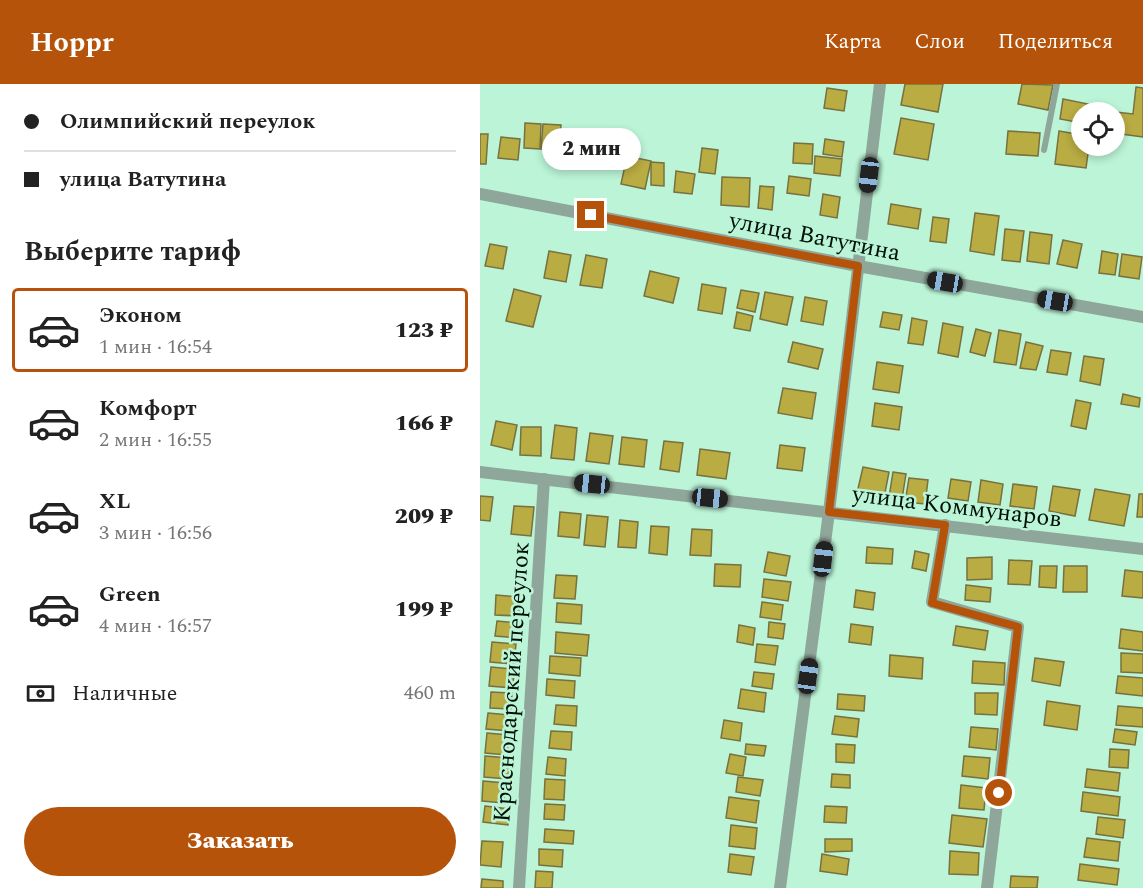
<!DOCTYPE html>
<html lang="ru">
<head>
<meta charset="utf-8">
<style>
	body { margin:0; font-family:Spectral,serif; background:#f6f6f6; color:#222; height:100vh; display:flex; flex-direction:column; font-size:22px; white-space:nowrap }
	* { box-sizing:border-box; margin:0 }
	p { font-size:20px; color:#767676 }
	.icon { flex:none; width:33px; height:33px; fill:none; stroke:currentColor; stroke-width:2; stroke-linecap:round; stroke-linejoin:round }
	.map { position:relative; flex:1; overflow:hidden }
	.drawer { display:flex; flex-direction:column; background:#fff; width:480px }
	.drawer>* { flex:none }
	.guide { display:grid; align-content:center; height:132px; padding:0 24px; background:#fff }
	.controls { position:absolute; left:591px; top:18px; display:grid; gap:12px }
	.controls a { display:grid; place-items:center; width:54px; height:54px; border-radius:50%; background:#fff; box-shadow:0 3px 9px #0003; font-size:30px }
	.end { position:absolute; width:27px; height:27px; margin:-14px; border:8px solid #b45309; background:#fff; box-shadow:0 0 0 3px #fff }
	.from { border-radius:50% }
	.bubble { position:absolute; height:42px; border-radius:21px; background:#fff; box-shadow:0 3px 9px #0003; font-size:20px; font-weight:800; line-height:42px; text-align:center }
	.car { position:absolute; width:18px; height:36px; margin:-18px -9px; border-radius:8px; box-shadow:0 0 4px 2px #0007; background:linear-gradient(#222 24%,#8ab4d8 0 40%,#222 0 76%,#8ab4d8 0 86%,#222 0) }
	.guide b { display:flex; align-items:center; gap:21px; height:57px; font-size:22px }
	.guide b+b { border-top:2px solid #e0e0e0 }
	.guide i { width:15px; height:15px; background:#222 }
	ul { padding:0; list-style:none }
	li { display:flex; align-items:center; gap:18px; height:84px; margin:0 12px 9px; padding:0 12px; border:3px solid transparent; border-radius:6px }
	li div { flex:1 }
	li b { display:block; font-size:22px }
	li em { font-style:normal; font-weight:800 }
	li.on { border-color:#b45309 }
	li>.icon { width:54px; height:54px; stroke-width:1.5 }
	h2 { padding:0 24px; font-size:27px; line-height:72px }
	.pay { display:flex; align-items:center; gap:15px; height:66px; padding:0 24px; font-size:22px }
	.pay p { margin-inline-start:auto }
	.cta { display:flex; gap:12px; margin-top:auto; padding:12px 24px }
	.cta a { flex:1; height:69px; border-radius:36px; background:#b45309; color:#fff; font-size:24px; font-weight:800; line-height:69px; text-align:center }
	header { display:flex; align-items:center; gap:36px; box-sizing:border-box; height:84px; padding:0 30px; background:#b45309; color:#fff }
	header strong { font-size:28px }
	nav { display:flex; gap:33px; margin-inline-start:auto; font-size:21px }
	main { display:flex; flex:1; min-height:0 }
	.map>svg:first-child { display:block }
	.building { fill:#b9ac43; stroke:#77713f; stroke-width:1.5 }
	.lines { fill:none; stroke-linecap:round; stroke-linejoin:round }
	.lane { stroke:#8fa69a; stroke-width:6 }
	.street { stroke:#8fa69a; stroke-width:12 }
	.route { stroke:#b45309; stroke-width:8 }
	.labels { text-anchor:middle; stroke-width:5; stroke-linejoin:round; paint-order:stroke }
	.street-label { font-size:24px; fill:#001007; stroke:#bbf4d7 }
</style>
</head>
<body>
<header>
<strong>Hoppr</strong>
<nav><a>Карта</a><a>Слои</a><a>Поделиться</a></nav>
</header>
<main>
<section class="drawer">
<div class="guide">
<b><i class="from"></i>Олимпийский переулок</b>
<b><i></i>улица Ватутина</b>
</div>
<h2>Выберите тариф</h2>
<ul>
<li class="on"><svg class="icon" aria-label="car" viewBox="0 0 24 24"><path d="M5 17H2v-5l4-1 3-4h7l3 4 3 1v5h-3M9 17h6M6 11h13"/><circle cx="7" cy="17" r="2"/><circle cx="17" cy="17" r="2"/></svg><div><b>Эконом</b><p>1 мин · 16:54</p></div><em>123 ₽</em></li>
<li><svg class="icon" aria-label="car" viewBox="0 0 24 24"><path d="M5 17H2v-5l4-1 3-4h7l3 4 3 1v5h-3M9 17h6M6 11h13"/><circle cx="7" cy="17" r="2"/><circle cx="17" cy="17" r="2"/></svg><div><b>Комфорт</b><p>2 мин · 16:55</p></div><em>166 ₽</em></li>
<li><svg class="icon" aria-label="car" viewBox="0 0 24 24"><path d="M5 17H2v-5l4-1 3-4h7l3 4 3 1v5h-3M9 17h6M6 11h13"/><circle cx="7" cy="17" r="2"/><circle cx="17" cy="17" r="2"/></svg><div><b>XL</b><p>3 мин · 16:56</p></div><em>209 ₽</em></li>
<li><svg class="icon" aria-label="car" viewBox="0 0 24 24"><path d="M5 17H2v-5l4-1 3-4h7l3 4 3 1v5h-3M9 17h6M6 11h13"/><circle cx="7" cy="17" r="2"/><circle cx="17" cy="17" r="2"/></svg><div><b>Green</b><p>4 мин · 16:57</p></div><em>199 ₽</em></li>
</ul>
<div class="pay"><svg class="icon" aria-label="cash" viewBox="0 0 24 24"><path d="M3 7h18v10H3z"/><circle cx="12" cy="12" r="2"/></svg>Наличные<p>460 m</p></div>
<div class="cta"><a>Заказать</a></div>
</section>
<div class="map">
<svg width="663" height="804" viewBox="0 0 663 804">
	<rect width="100%" height="100%" fill="#bbf4d7"/>
	<!-- building -->
	<g class="building">
		<path d="M425,0H463L458,28L421,21Z"/>
		<path d="M542,0L573,1L568,26L538,20Z"/>
		<path d="M656,3L663,4V53L634,49L636,28L653,30Z"/>
		<path d="M347,4L367,7L364,27L344,24Z"/>
		<path d="M583,15L608,20L607,28H602V39L580,35Z"/>
		<path d="M421,34L454,40L448,76L414,70Z"/>
		<path d="M45,39L61,40L60,65L44,64Z"/>
		<path d="M63,40L81,41L79,66L61,65Z"/>
		<path d="M528,47L560,49L558,72L526,70Z"/>
		<path d="M579,47L602,51V62H609L606,84L575,80Z"/>
		<path d="M0,50H8L6,80H0Z"/>
		<path d="M21,53L40,55L38,76L18,74Z"/>
		<path d="M345,55L364,58L362,73L343,70Z"/>
		<path d="M88,58L106,59L103,83L86,81Z"/>
		<path d="M314,59L333,60L332,80L313,79Z"/>
		<path d="M222,64L238,66L235,90L219,88Z"/>
		<path d="M147,72L171,77L165,105L141,100Z"/>
		<path d="M335,72L362,75L360,92L334,89Z"/>
		<path d="M171,78L184,79V102L171,101Z"/>
		<path d="M196,87L215,90L212,110L194,108Z"/>
		<path d="M309,92L331,95L329,112L307,109Z"/>
		<path d="M242,93L270,94L269,123L241,121Z"/>
		<path d="M280,102L294,103L292,126L278,124Z"/>
		<path d="M343,110L360,113L357,134L340,131Z"/>
		<path d="M411,120L441,125L438,145L408,140Z"/>
		<path d="M495,129L519,132L514,171L490,167Z"/>
		<path d="M453,133L469,135L466,159L450,157Z"/>
		<path d="M525,145L544,147L540,178L522,176Z"/>
		<path d="M550,148L572,151L569,180L547,177Z"/>
		<path d="M583,156L602,160L597,184L577,180Z"/>
		<path d="M10,160L27,163L23,185L5,182Z"/>
		<path d="M69,167L91,171L86,198L64,194Z"/>
		<path d="M622,167L638,170L635,191L619,189Z"/>
		<path d="M642,170L662,173L659,195L639,192Z"/>
		<path d="M106,171L127,175L122,204L100,201Z"/>
		<path d="M170,187L199,194L193,219L164,212Z"/>
		<path d="M222,200L246,204L242,230L218,226Z"/>
		<path d="M34,205L61,212L53,243L26,237Z"/>
		<path d="M261,206L279,209L275,228L257,224Z"/>
		<path d="M285,208L313,213L307,241L280,235Z"/>
		<path d="M325,213L347,217L343,241L321,237Z"/>
		<path d="M257,228L273,232L270,247L254,244Z"/>
		<path d="M403,228L422,231L419,246L400,243Z"/>
		<path d="M432,234L447,237L443,261L428,259Z"/>
		<path d="M463,239L483,243L478,273L458,269Z"/>
		<path d="M496,245L511,249L505,272L490,268Z"/>
		<path d="M519,246L541,250L536,281L514,278Z"/>
		<path d="M313,258L343,265L338,285L308,278Z"/>
		<path d="M546,258L563,262L556,286L540,284Z"/>
		<path d="M571,266L591,269L587,291L567,288Z"/>
		<path d="M604,272L624,275L620,301L600,297Z"/>
		<path d="M397,278L423,282L419,309L393,305Z"/>
		<path d="M303,304L336,309L332,335L298,329Z"/>
		<path d="M643,310L660,314L659,323L641,320Z"/>
		<path d="M596,316L611,319L606,345L591,342Z"/>
		<path d="M395,319L422,323L419,346L392,342Z"/>
		<path d="M16,337L37,341L32,366L11,361Z"/>
		<path d="M75,341L97,344L94,376L71,374Z"/>
		<path d="M41,343H61V372L40,371Z"/>
		<path d="M110,349L133,352L129,380L106,377Z"/>
		<path d="M142,353L167,356L164,383L139,380Z"/>
		<path d="M184,357L203,359L199,388L180,385Z"/>
		<path d="M300,361L325,364L322,387L297,384Z"/>
		<path d="M220,365L250,369L246,395L217,391Z"/>
		<path d="M383,383L409,388L404,414L377,409Z"/>
		<path d="M413,388L426,390L422,415L409,413Z"/>
		<path d="M429,394L448,396L445,420L425,418Z"/>
		<path d="M471,395L491,398L488,417L468,414Z"/>
		<path d="M501,396L523,400L520,421L498,418Z"/>
		<path d="M533,400L557,403L554,425L530,422Z"/>
		<path d="M573,402L600,406L595,432L569,427Z"/>
		<path d="M615,405L650,411L644,442L609,436Z"/>
		<path d="M659,410H663V433H657Z"/>
		<path d="M0,412L13,413L10,437L0,436Z"/>
		<path d="M34,422L54,423L51,452L31,450Z"/>
		<path d="M80,428L101,430L99,454L78,452Z"/>
		<path d="M107,431L128,433L125,463L104,461Z"/>
		<path d="M140,436L158,438L156,464L138,463Z"/>
		<path d="M171,442L189,443L187,471L169,469Z"/>
		<path d="M212,445L232,446L231,472L210,471Z"/>
		<path d="M387,463L413,465L412,480L386,479Z"/>
		<path d="M435,467L449,470L446,487L432,484Z"/>
		<path d="M288,468L310,472L306,492L284,488Z"/>
		<path d="M512,473V495L487,496V474Z"/>
		<path d="M529,476L552,477L550,501L528,500Z"/>
		<path d="M235,480L261,481L260,503L234,502Z"/>
		<path d="M560,482H577L576,504L559,503Z"/>
		<path d="M584,482H607V508H583Z"/>
		<path d="M645,486L663,488V514L642,512Z"/>
		<path d="M76,491L97,492L95,515L74,514Z"/>
		<path d="M284,495L311,498L308,517L282,513Z"/>
		<path d="M486,501L511,504L510,518L485,516Z"/>
		<path d="M376,506L395,509L393,526L374,523Z"/>
		<path d="M16,511L40,513L39,532L15,531Z"/>
		<path d="M282,518L303,521L301,536L280,533Z"/>
		<path d="M77,519L102,521L101,540L76,538Z"/>
		<path d="M17,537L39,539L37,554L15,552Z"/>
		<path d="M289,538L305,540L303,555L288,553Z"/>
		<path d="M371,540L393,543L391,561L369,558Z"/>
		<path d="M259,541L275,544L273,561L257,558Z"/>
		<path d="M476,542L508,547L505,566L473,561Z"/>
		<path d="M641,545L663,548V567L639,564Z"/>
		<path d="M76,548L109,551L107,572L75,569Z"/>
		<path d="M12,558L36,560L34,580L10,578Z"/>
		<path d="M277,560L298,562L295,581L275,578Z"/>
		<path d="M641,569L663,570V589L641,588Z"/>
		<path d="M410,571L443,574L442,595L409,592Z"/>
		<path d="M70,572L101,574L100,592L69,589Z"/>
		<path d="M555,574L584,578L580,602L552,597Z"/>
		<path d="M493,577L525,579L524,601L492,599Z"/>
		<path d="M11,583L34,585L33,604L9,602Z"/>
		<path d="M274,588L294,590L292,605L272,602Z"/>
		<path d="M638,592L663,594V612L636,609Z"/>
		<path d="M67,595L95,597L94,614L66,611Z"/>
		<path d="M261,605L286,609L284,628L258,624Z"/>
		<path d="M11,608L32,609L31,625L10,624Z"/>
		<path d="M495,609H518L517,631L495,630Z"/>
		<path d="M358,610L385,612L384,627L357,625Z"/>
		<path d="M567,617L600,622L597,646L564,641Z"/>
		<path d="M76,621L97,622L96,642L74,640Z"/>
		<path d="M638,622L663,624V643L636,641Z"/>
		<path d="M8,629L31,631L30,647L6,645Z"/>
		<path d="M355,632L379,635L377,653L352,650Z"/>
		<path d="M244,636L262,639L260,657L241,654Z"/>
		<path d="M491,643L518,645L516,666L489,663Z"/>
		<path d="M635,645L657,648L655,661L633,658Z"/>
		<path d="M71,647L92,648L91,666L69,664Z"/>
		<path d="M7,649L29,651L27,671L5,669Z"/>
		<path d="M266,660L286,662L284,672L265,670Z"/>
		<path d="M356,660L375,661L374,679L356,678Z"/>
		<path d="M630,665L649,666L648,684L629,683Z"/>
		<path d="M250,670L266,673L263,692L246,689Z"/>
		<path d="M5,672L30,674L28,695L4,693Z"/>
		<path d="M484,672L510,674L508,695L482,692Z"/>
		<path d="M68,673L86,675L85,692L66,690Z"/>
		<path d="M607,685L640,689L638,707L605,703Z"/>
		<path d="M352,690L370,691V704L351,703Z"/>
		<path d="M258,693L283,696L280,712L256,708Z"/>
		<path d="M65,695L85,696L84,716L64,715Z"/>
		<path d="M3,697L25,699L24,719L2,717Z"/>
		<path d="M481,701L506,704L504,726L479,724Z"/>
		<path d="M603,708L640,713L638,732L601,727Z"/>
		<path d="M249,713L279,717L276,739L246,734Z"/>
		<path d="M65,720L85,721L84,736L64,735Z"/>
		<path d="M5,722L30,725L28,741L3,738Z"/>
		<path d="M345,722L367,723L366,739L344,738Z"/>
		<path d="M472,731L507,735L503,763L469,759Z"/>
		<path d="M618,733L645,736L643,754L616,750Z"/>
		<path d="M251,741L277,744L275,765L249,762Z"/>
		<path d="M65,745L94,747L93,760L64,758Z"/>
		<path d="M607,754L640,758L638,777L604,773Z"/>
		<path d="M345,755H372V767L345,768Z"/>
		<path d="M2,757L23,758L21,783L0,781Z"/>
		<path d="M59,765L83,766L82,783L59,781Z"/>
		<path d="M470,767L499,769L498,791L469,790Z"/>
		<path d="M250,770L274,773L271,791L248,788Z"/>
		<path d="M342,770L369,775L367,791L340,787Z"/>
		<path d="M600,780L639,785L637,801L598,796Z"/>
		<path d="M56,787L73,788L72,804H55Z"/>
		<path d="M531,792L558,793L557,804H530Z"/>
		<path d="M2,795L23,797V804H1Z"/>
	</g>
	<g class="lines">
		<!-- lane -->
		<path class="lane" d="M564,66L577,0"/>
		<!-- street -->
		<g class="street">
			<path d="M0,110L378,182L663,233"/>
			<path d="M0,388L663,465"/>
			<path d="M465,441L452,518L538,543L507,804"/>
			<path d="M39,804L64,395"/>
			<path d="M300,804L349,428L400,0"/>
		</g>
	</g>
	<g class="lines">
		<!-- route -->
		<path class="route" d="M111,131L378,182L349,428L465,441L452,519L538,543L519,709"/>
	</g>
	<g class="labels">
		<!-- street labels -->
		<g class="street-label">
			<text transform="translate(335 152) rotate(11)" y="8">улица Ватутина</text>
			<text transform="translate(477 422) rotate(7)" y="8">улица Коммунаров</text>
			<text transform="translate(31 598) rotate(-86)" y="8">Краснодарский переулок</text>
		</g>
	</g>
</svg>
<div class="controls">
<a><svg class="icon" aria-label="locate" viewBox="0 0 24 24"><circle cx="12" cy="12" r="6"/><path d="M12 2v4M12 18v4M2 12h4M18 12h4"/></svg></a>
</div>
<i class="end from" style="left:519px;top:709px"></i>
<i class="end" style="left:111px;top:131px"></i>
<div class="bubble" style="left:62px;top:44px;width:99px">2 мин</div>
<i class="car" style="left:389px;top:91px;rotate:187deg"></i>
<i class="car" style="left:465px;top:198px;rotate:280deg"></i>
<i class="car" style="left:575px;top:217px;rotate:280deg"></i>
<i class="car" style="left:112px;top:400px;rotate:276deg"></i>
<i class="car" style="left:230px;top:414px;rotate:96deg"></i>
<i class="car" style="left:343px;top:475px;rotate:7deg"></i>
<i class="car" style="left:328px;top:592px;rotate:8deg"></i>
</div>
</main>
</body>
</html>
